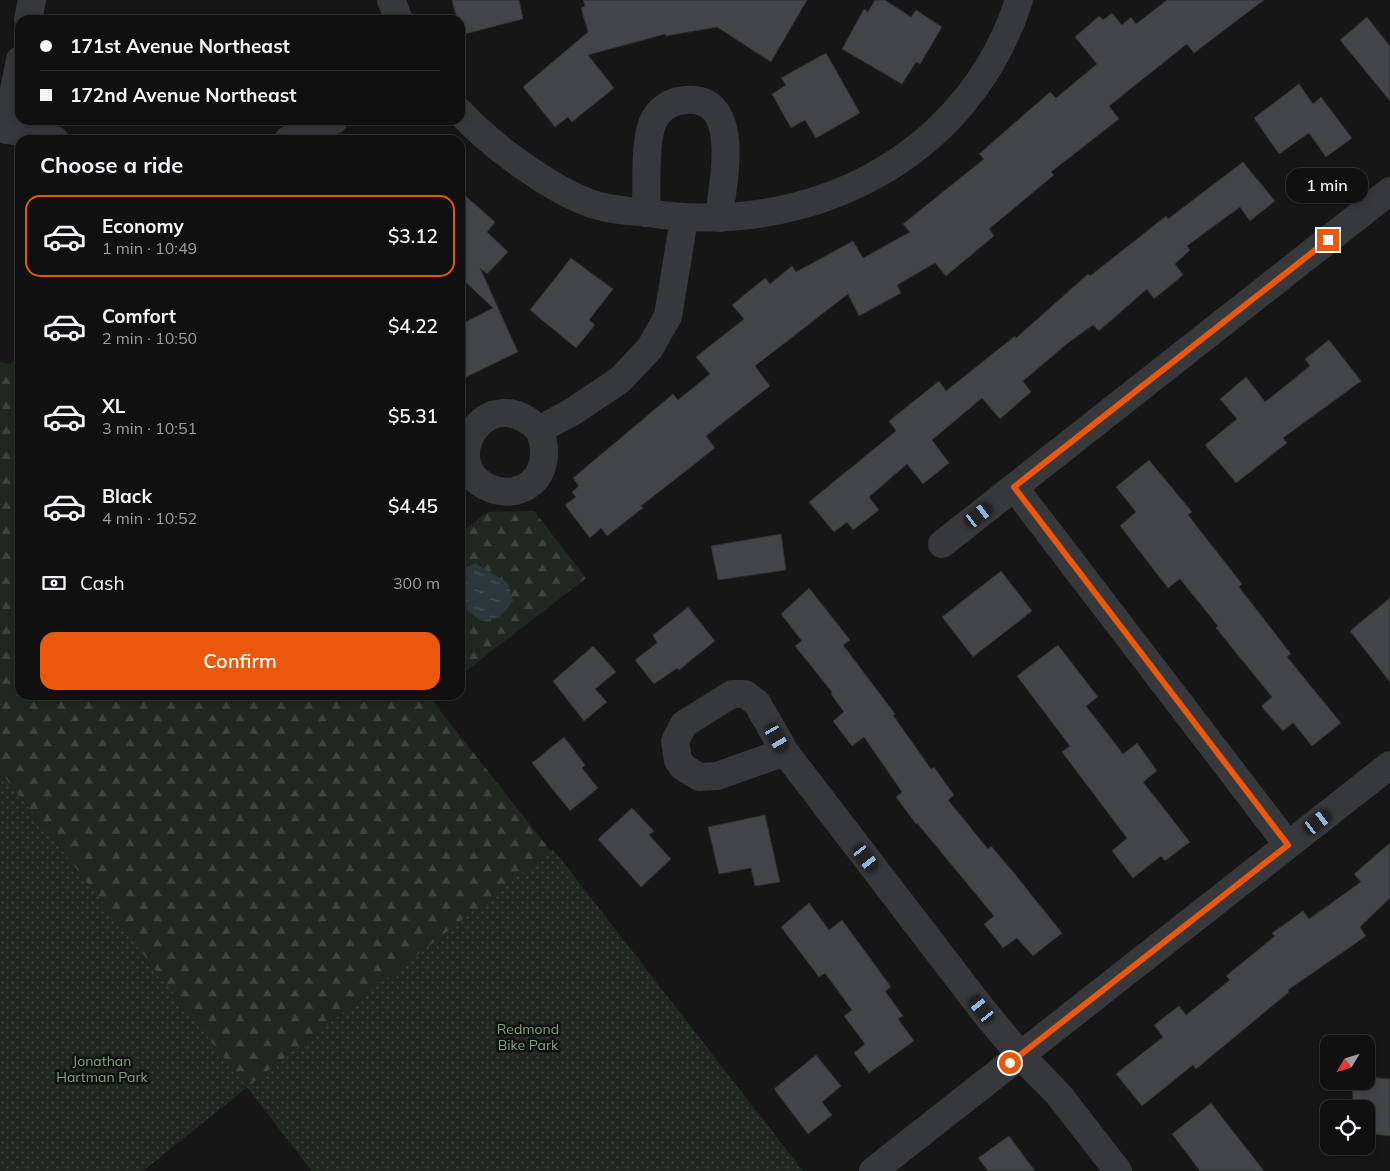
<!DOCTYPE html>
<html lang="en">
<head>
<meta charset="utf-8">
<style>
	body { margin:0; font-family:Mulish,sans-serif; background:#19191a; color:#f1f3f6; height:100vh; display:flex; flex-direction:column; font-size:19px; white-space:nowrap }
	* { box-sizing:border-box; margin:0 }
	p { font-size:16px; color:#9c9d9f }
	.icon { flex:none; width:28px; height:28px; fill:none; stroke:currentColor; stroke-width:2; stroke-linecap:round; stroke-linejoin:round }
	.map { position:relative; flex:1; overflow:hidden }
	.side { position:absolute; left:15px; top:135px; width:450px; height:565px; display:flex; flex-direction:column; background:#101011; border-radius:15px; box-shadow:0 2px 8px #0003,0 0 0 1px #303031 }
	.side>* { flex:none }
	.top-card { position:absolute; left:15px; top:15px; width:450px; height:110px; border-radius:15px; box-shadow:0 2px 8px #0003,0 0 0 1px #303031; display:grid; align-content:center; height:110px; padding:0 25px; background:#101011 }
	.needle { width:32px; rotate:232deg }
	.tools { position:absolute; left:1320px; top:1035px; display:grid; gap:10px }
	.tools a { display:grid; place-items:center; width:55px; height:55px; border-radius:10px; background:#101011; box-shadow:0 2px 8px #0003,0 0 0 1px #303031; font-size:25px }
	.end { position:absolute; width:22px; height:22px; margin:-11px; border:6px solid #ea580c; background:#fff; box-shadow:0 0 0 2px #fff }
	.from { border-radius:50% }
	.bubble { position:absolute; height:35px; border-radius:15px; background:#101011; box-shadow:0 2px 8px #0003,0 0 0 1px #303031; font-size:16px; font-weight:600; line-height:35px; text-align:center }
	.car { position:absolute; width:15px; height:30px; margin:-15px -8px; border-radius:6px; box-shadow:0 0 4px 1px #0007; background:linear-gradient(#222 24%,#8ab4d8 0 40%,#222 0 76%,#8ab4d8 0 86%,#222 0) }
	.top-card b { display:flex; align-items:center; gap:18px; height:48px; font-size:19px }
	.top-card b+b { border-top:1px solid #303031 }
	.top-card i { width:12px; height:12px; background:#f1f3f6 }
	ul { padding:0; list-style:none }
	li { display:flex; align-items:center; gap:15px; height:82px; margin:0 10px 8px; padding:0 15px; border:2px solid transparent; border-radius:15px }
	li div { flex:1 }
	li b { display:block; font-size:19px }
	li em { font-style:normal; font-weight:600 }
	li.active { border-color:#ea580c }
	li>.icon { width:45px; height:45px; stroke-width:1.5 }
	h2 { padding:0 25px; font-size:22px; line-height:60px }
	.pay { display:flex; align-items:center; gap:12px; height:55px; padding:0 25px; font-size:19px }
	.pay p { margin-inline-start:auto }
	.cta { display:flex; gap:10px; margin-top:auto; padding:10px 25px }
	.cta a { flex:1; height:58px; border-radius:15px; background:#ea580c; color:#fff; font-size:20px; font-weight:600; line-height:58px; text-align:center }
	.map>svg:first-child { display:block }
	.forest { fill:url(#forest-firs) }
	.park { fill:url(#park-dots) }
	.water { fill:url(#water-ripples) }
	.building { fill:#424447; stroke:#303033 }
	.lines { fill:none; stroke-linecap:round; stroke-linejoin:round }
	.minor { stroke:#37383c; stroke-width:28 }
	.route { stroke:#ea580c; stroke-width:6 }
	.labels { text-anchor:middle; stroke-width:5; stroke-linejoin:round; paint-order:stroke }
	.park-label { font-size:14px; fill:#81a27f; stroke:#111112 }
</style>
</head>
<body>
<div class="map">
<svg width="1390" height="1171" viewBox="0 0 1390 1171">
	<defs>
		<pattern id="forest-firs" width="22" height="20" patternUnits="userSpaceOnUse" patternTransform="scale(1.25)"><rect width="22" height="20" fill="#202720"/><path d="M5 1l3.5 6h-7zM16 11l3.5 6h-7z" fill="#3e443e"/></pattern>
		<pattern id="park-dots" width="8" height="8" patternUnits="userSpaceOnUse" patternTransform="scale(1.25)"><rect width="8" height="8" fill="#202720"/><path d="M2 2h.1M6 6h.1" fill="none" stroke="#3e443e" stroke-width="1.8" stroke-linecap="round"/></pattern>
		<pattern id="water-ripples" width="26" height="14" patternUnits="userSpaceOnUse" patternTransform="scale(1.25)"><rect width="26" height="14" fill="#2c363b"/><path d="M2 4q2-2 4 0t4 0M15 11q2-2 4 0t4 0" fill="none" stroke="#485155"/></pattern>
	</defs>
	<rect width="100%" height="100%" fill="#161617"/>
	<!-- forest -->
	<g class="forest">
		<path d="M20,355V695H436L431,699L803,1171H312L247,1087L143,1171L0,1149V362L10,364Z"/>
		<path d="M534,511L586,578L460,676V533L488,512Z"/>
	</g>
	<!-- park -->
	<path class="park" d="M0,771L247,1087L553,849L803,1171H312L247,1087L143,1171H0Z"/>
	<!-- water -->
	<path class="water" d="M475,563L508,583L513,601L500,617L481,621L460,605V571Z"/>
	<!-- building -->
	<g class="building">
		<path d="M452,0H519L523,19L461,35L460,20H457Z"/>
		<path d="M583,0H807L771,62L717,27L666,36L665,34L588,55L614,88L572,122L568,117L555,127L523,87L588,32L581,8L585,6Z"/>
		<path d="M875,0H885L911,17L916,10L942,27L920,64L916,62L902,84L842,49L864,9L868,12Z"/>
		<path d="M1167,0H1264L1194,53L1187,44L1109,106L1119,119L1051,172L1054,175L989,229L994,236L946,276L935,263L897,285L901,293L859,316L848,294L755,366L770,386L706,436L715,448L641,506L643,508L607,536L601,528L590,538L565,505L576,497L572,492L579,486L573,478L673,394L678,400L710,374L696,357L744,319L732,305L765,278L770,284L792,266L796,272L853,241L863,258L910,232L903,224L984,159L979,154L1050,92L1056,98L1097,64L1075,37L1099,16L1103,20L1112,13L1122,25L1131,17L1136,24Z"/>
		<path d="M1367,17L1390,46V101L1340,40Z"/>
		<path d="M826,53L860,113L816,138L805,120L791,128L772,94L786,85L781,78Z"/>
		<path d="M1299,84L1313,104L1321,97L1352,138L1326,157L1309,133L1279,154L1254,118Z"/>
		<path d="M1243,162L1275,201L1250,221L1240,207L1187,246L1190,250L1175,264L1183,275L1154,299L1147,289L1099,331L1093,325L1068,343L1023,381L1031,392L1000,419L982,398L932,440L949,463L923,484L907,464L869,497L879,510L853,530L847,522L834,532L809,502L896,431L889,421L939,381L946,391L1015,336L1016,338L1088,274L1090,276L1166,216L1168,219Z"/>
		<path d="M460,191L495,222L487,232L508,252L487,274L480,268L518,352L460,380V325L493,308L460,277Z"/>
		<path d="M571,258L613,289L589,320L595,325L576,348L530,310Z"/>
		<path d="M1329,340L1361,381L1283,438L1287,443L1236,483L1205,445L1237,419L1220,399L1246,377L1265,402L1310,366L1305,359Z"/>
		<path d="M1149,460L1192,512L1188,515L1242,584L1239,587L1291,654L1287,657L1341,723L1312,746L1293,723L1283,731L1261,706L1272,697L1216,628L1218,626L1180,579L1168,588L1120,526L1136,512L1116,487Z"/>
		<path d="M781,534L786,570L718,580L711,546Z"/>
		<path d="M1001,571L1032,611L973,657L942,617Z"/>
		<path d="M809,588L850,640L843,645L895,714L893,715L931,769L934,767L954,795L948,800L988,849L991,846L1014,873L1062,933L1033,956L1017,938L1003,948L984,924L994,916L917,823L916,824L896,797L902,792L864,737L852,746L833,721L844,712L831,694L832,692L795,646L802,641L781,614Z"/>
		<path d="M1390,598V682L1350,631Z"/>
		<path d="M688,607L715,641L679,670L677,668L654,684L635,660L657,643L653,635Z"/>
		<path d="M1058,645L1098,697L1086,706L1123,754L1137,743L1157,771L1143,782L1190,842L1165,861L1161,856L1133,878L1112,851L1127,838L1062,752L1070,746L1017,676Z"/>
		<path d="M593,646L616,672L595,689L607,702L584,721L553,681Z"/>
		<path d="M564,737L585,765L582,768L598,788L570,811L532,763Z"/>
		<path d="M632,808L654,831L649,835L671,859L641,887L598,839Z"/>
		<path d="M765,815L780,882L755,886L751,868L719,874L708,827Z"/>
		<path d="M1390,843V898L1360,927L1366,936L1288,990L1289,992L1196,1069L1193,1065L1142,1106L1116,1074L1163,1037L1154,1025L1179,1006L1186,1015L1230,980L1226,976L1275,936L1272,933L1303,911L1309,919L1361,882L1354,874Z"/>
		<path d="M809,903L829,930L842,920L891,987L885,991L903,1016L898,1019L914,1041L869,1073L854,1053L865,1044L844,1016L852,1010L825,973L819,977L781,927Z"/>
		<path d="M816,1055L841,1086L822,1102L832,1115L808,1134L774,1089Z"/>
		<path d="M1366,1077L1390,1079V1136L1366,1133V1109H1352L1353,1081H1366Z"/>
		<path d="M1211,1103L1264,1171H1200L1172,1134Z"/>
		<path d="M1009,1136L1035,1171H988L978,1158Z"/>
	</g>
	<g class="lines">
		<!-- minor -->
		<g class="minor">
			<path d="M391,0L399,20"/>
			<path d="M28,20L32,0"/>
			<path d="M460,112C490,145 550,189 592,204C609,210 630,211 648,213C808,238 968,159 1019,0"/>
			<path d="M0,128L55,140"/>
			<path d="M6,130L20,60"/>
			<path d="M288,140L334,120"/>
			<path d="M646,213C647,190 644,140 653,122C659,108 672,101 686,100C744,96 722,185 719,218"/>
			<path d="M539,430C549,453 545,484 515,491C504,493 495,491 485,486C437,459 489,378 539,430L572,412L620,380L650,348L668,316L684,219"/>
			<path d="M1014,487L1288,845"/>
			<path d="M942,544L1390,191"/>
			<path d="M785,752L717,776L699,777L683,767L678,760L675,741L684,724L732,694H745L757,703L785,752L982,1009L1020,1055L1059,1095L1118,1171"/>
			<path d="M873,1171L1390,765"/>
		</g>
	</g>
	<g class="lines">
		<!-- route -->
		<path class="route" d="M1010,1063L1288,845L1014,487L1328,240"/>
	</g>
	<g class="labels">
		<!-- park labels -->
		<g class="park-label">
			<text x="528" y="1034">Redmond<tspan x="528" dy="16">Bike Park</tspan></text>
			<text x="102" y="1066">Jonathan<tspan x="102" dy="16">Hartman Park</tspan></text>
		</g>
	</g>
</svg>
<div class="tools">
<a><svg class="needle" viewBox="-14 -14 28 28"><path d="M0-13l5 13h-10z" fill="#e53935"/><path d="M0 13l5-13h-10z" fill="#9c9d9f"/></svg></a>
<a><svg class="icon" aria-label="locate" viewBox="0 0 24 24"><circle cx="12" cy="12" r="6"/><path d="M12 2v4M12 18v4M2 12h4M18 12h4"/></svg></a>
</div>
<i class="end from" style="left:1010px;top:1063px"></i>
<i class="end" style="left:1328px;top:240px"></i>
<div class="bubble" style="left:1286px;top:168px;width:82px">1 min</div>
<i class="car" style="left:979px;top:515px;rotate:52deg"></i>
<i class="car" style="left:777px;top:738px;rotate:150deg"></i>
<i class="car" style="left:1318px;top:822px;rotate:52deg"></i>
<i class="car" style="left:866px;top:858px;rotate:142deg"></i>
<i class="car" style="left:982px;top:1009px;rotate:322deg"></i>
<div class="top-card">
<b><i class="from"></i>171st Avenue Northeast</b>
<b><i></i>172nd Avenue Northeast</b>
</div>
<section class="side">
<h2>Choose a ride</h2>
<ul>
<li class="active"><svg class="icon" aria-label="car" viewBox="0 0 24 24"><path d="M5 17H2v-5l4-1 3-4h7l3 4 3 1v5h-3M9 17h6M6 11h13"/><circle cx="7" cy="17" r="2"/><circle cx="17" cy="17" r="2"/></svg><div><b>Economy</b><p>1 min · 10:49</p></div><em>$3.12</em></li>
<li><svg class="icon" aria-label="car" viewBox="0 0 24 24"><path d="M5 17H2v-5l4-1 3-4h7l3 4 3 1v5h-3M9 17h6M6 11h13"/><circle cx="7" cy="17" r="2"/><circle cx="17" cy="17" r="2"/></svg><div><b>Comfort</b><p>2 min · 10:50</p></div><em>$4.22</em></li>
<li><svg class="icon" aria-label="car" viewBox="0 0 24 24"><path d="M5 17H2v-5l4-1 3-4h7l3 4 3 1v5h-3M9 17h6M6 11h13"/><circle cx="7" cy="17" r="2"/><circle cx="17" cy="17" r="2"/></svg><div><b>XL</b><p>3 min · 10:51</p></div><em>$5.31</em></li>
<li><svg class="icon" aria-label="car" viewBox="0 0 24 24"><path d="M5 17H2v-5l4-1 3-4h7l3 4 3 1v5h-3M9 17h6M6 11h13"/><circle cx="7" cy="17" r="2"/><circle cx="17" cy="17" r="2"/></svg><div><b>Black</b><p>4 min · 10:52</p></div><em>$4.45</em></li>
</ul>
<div class="pay"><svg class="icon" aria-label="cash" viewBox="0 0 24 24"><path d="M3 7h18v10H3z"/><circle cx="12" cy="12" r="2"/></svg>Cash<p>300 m</p></div>
<div class="cta"><a>Confirm</a></div>
</section>
</div>
</body>
</html>
